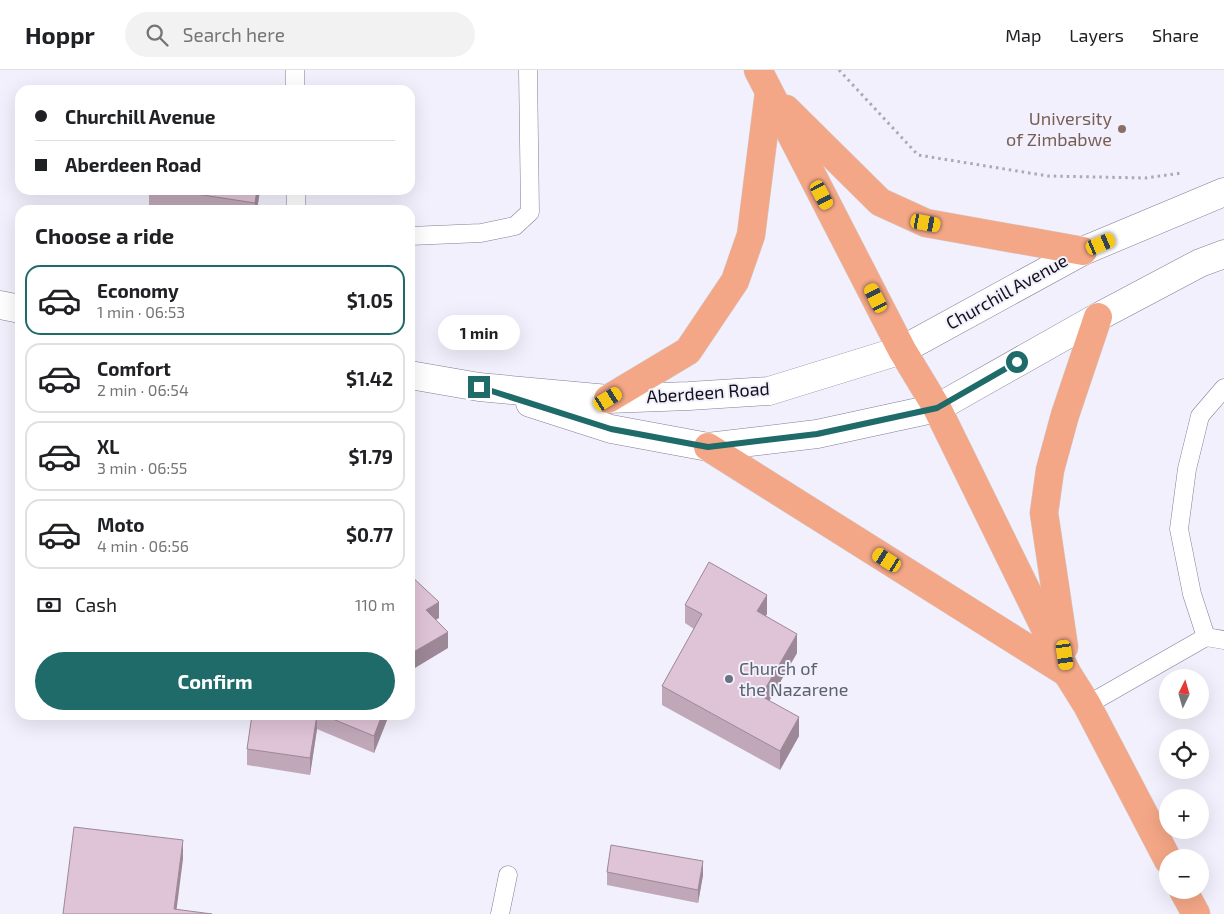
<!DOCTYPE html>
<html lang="en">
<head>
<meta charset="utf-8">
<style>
	body { margin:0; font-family:"Exo 2",sans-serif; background:#f2f2f2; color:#202124; height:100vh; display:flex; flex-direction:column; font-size:19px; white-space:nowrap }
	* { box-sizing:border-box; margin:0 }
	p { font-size:16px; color:#757577 }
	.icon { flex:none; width:28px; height:28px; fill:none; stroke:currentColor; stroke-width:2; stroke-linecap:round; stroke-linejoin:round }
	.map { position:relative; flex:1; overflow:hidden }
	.drawer { position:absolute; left:15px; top:135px; width:400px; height:515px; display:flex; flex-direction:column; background:#fff; border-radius:15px; box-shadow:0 5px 20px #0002 }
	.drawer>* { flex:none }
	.top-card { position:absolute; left:15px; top:15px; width:400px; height:110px; border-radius:15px; box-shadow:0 5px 20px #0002; display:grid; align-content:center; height:110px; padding:0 20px; background:#fff }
	.needle { width:32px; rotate:5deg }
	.fabs { position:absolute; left:1159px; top:599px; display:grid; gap:10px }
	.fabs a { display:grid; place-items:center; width:50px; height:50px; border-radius:50%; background:#fff; box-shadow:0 5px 20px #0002; font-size:25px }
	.end { position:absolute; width:22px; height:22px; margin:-11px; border:6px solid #1e6b6a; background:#fff; box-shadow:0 0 0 2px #fff }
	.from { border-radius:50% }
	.bubble { position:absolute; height:35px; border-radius:18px; background:#fff; box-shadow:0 5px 20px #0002; font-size:16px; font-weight:700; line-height:35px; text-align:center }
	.car { position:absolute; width:15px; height:30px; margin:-15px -8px; border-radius:6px; box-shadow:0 0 4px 1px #0007; background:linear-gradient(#f5c518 24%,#345 0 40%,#f5c518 0 76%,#345 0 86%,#f5c518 0) }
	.top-card b { display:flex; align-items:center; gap:18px; height:48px; font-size:19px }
	.top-card b+b { border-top:1px solid #e0e0e0 }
	.top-card i { width:12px; height:12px; background:#202124 }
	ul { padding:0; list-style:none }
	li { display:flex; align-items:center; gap:15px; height:70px; margin:0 10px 8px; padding:0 10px; border:2px solid #e0e0e0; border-radius:15px }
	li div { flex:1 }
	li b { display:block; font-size:19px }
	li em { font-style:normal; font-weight:700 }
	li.on { border-color:#1e6b6a }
	li>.icon { width:45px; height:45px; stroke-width:1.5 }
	h2 { padding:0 20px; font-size:22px; line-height:60px }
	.pay { display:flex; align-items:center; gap:12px; height:55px; padding:0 20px; font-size:19px }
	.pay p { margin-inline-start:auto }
	.cta { display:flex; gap:10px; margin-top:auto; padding:10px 20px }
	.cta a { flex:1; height:58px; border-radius:30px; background:#1e6b6a; color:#fff; font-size:20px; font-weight:700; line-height:58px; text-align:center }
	header { display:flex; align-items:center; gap:30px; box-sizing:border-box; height:70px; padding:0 25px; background:#fff; border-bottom:1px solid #e0e0e0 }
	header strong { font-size:24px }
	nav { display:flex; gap:28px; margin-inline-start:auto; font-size:18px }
	.search { width:350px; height:45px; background:#f2f2f2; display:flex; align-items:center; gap:12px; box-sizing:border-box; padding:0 18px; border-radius:28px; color:#757577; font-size:19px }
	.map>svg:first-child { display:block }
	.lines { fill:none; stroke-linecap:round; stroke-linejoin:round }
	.lane-casing { stroke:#827d98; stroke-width:19 }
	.street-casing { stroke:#827d98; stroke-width:29 }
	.secondary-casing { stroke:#827d98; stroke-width:29 }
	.highway-casing { stroke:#d0cfd1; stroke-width:29 }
	.path { stroke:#aba9b4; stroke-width:3; stroke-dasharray:2.5 4; stroke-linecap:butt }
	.lane { stroke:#fff; stroke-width:18 }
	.street { stroke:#fff; stroke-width:28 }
	.secondary { stroke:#fff; stroke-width:28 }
	.highway { stroke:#f4a787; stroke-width:28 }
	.wall { fill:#c0a8b8 }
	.shaded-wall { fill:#9c8896 }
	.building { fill:#dfc3d6; stroke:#9c8896 }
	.route { stroke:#1e6b6a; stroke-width:6 }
	.education-dot { fill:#8d6e63; stroke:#f2f0fc; stroke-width:2 }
	.worship-dot { fill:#6b7280; stroke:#f2f0fc; stroke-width:2 }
	.labels { text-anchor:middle; stroke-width:4; stroke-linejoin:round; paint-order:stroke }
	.education-label { font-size:18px; fill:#785e54; stroke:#f2f0fc; text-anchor:end }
	.street-label { font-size:18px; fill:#13111a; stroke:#f2f0fc }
	.worship-label { font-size:18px; fill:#5b616d; stroke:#f2f0fc; text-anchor:start }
</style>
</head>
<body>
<header>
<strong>Hoppr</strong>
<div class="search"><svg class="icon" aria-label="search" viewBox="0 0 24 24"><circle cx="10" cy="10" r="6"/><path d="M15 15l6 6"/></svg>Search here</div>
<nav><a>Map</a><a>Layers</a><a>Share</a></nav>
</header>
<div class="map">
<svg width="1224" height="844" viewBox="0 0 1224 844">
	<rect width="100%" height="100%" fill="#f2f0fc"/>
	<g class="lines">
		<!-- lane casing -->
		<g class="lane-casing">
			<g id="lane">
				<path d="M295,0V20"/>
				<path d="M296,120V140"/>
				<path d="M410,166L481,163L515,156L530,142L528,0"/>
				<path d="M1206,567L1224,570"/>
				<path d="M1087,635L1206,567L1192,524L1179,459L1187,399L1200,346L1224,318"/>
				<path d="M500,844L508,805"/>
			</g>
		</g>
		<!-- street casing -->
		<g class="street-casing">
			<g id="street">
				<path d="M0,235L20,239"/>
				<path d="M410,305L479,317L608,329L689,326L769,321L902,280"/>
				<path d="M530,333L611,359L708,377L817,364L937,338"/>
			</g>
		</g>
		<!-- secondary casing -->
		<g class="secondary-casing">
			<g id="secondary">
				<path d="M902,280L1083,181L1224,122"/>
				<path d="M937,338L1098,247L1200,193L1224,184"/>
			</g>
		</g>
		<!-- highway casing -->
		<g class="highway-casing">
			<g id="highway">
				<path d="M758,0L902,280L937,338L1067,603L1087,635L1168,790"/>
				<path d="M786,39L880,132L926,153L1083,181"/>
				<path d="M608,329L688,281L735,211L751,165L769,22"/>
				<path d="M708,377L1067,603"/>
				<path d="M1064,577L1044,443L1050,400L1065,345L1098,247"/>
				<path d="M1183,820L1196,844"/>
			</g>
		</g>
		<!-- path -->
		<path class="path" d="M839,0L918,85L1048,106L1145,108L1182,103"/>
		<!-- lane -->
		<use href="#lane" class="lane"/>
		<!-- street -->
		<use href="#street" class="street"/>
		<!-- secondary -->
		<use href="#secondary" class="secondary"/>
		<!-- highway -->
		<use href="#highway" class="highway"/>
	</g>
	<!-- wall -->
	<g class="wall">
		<path d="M149,120H260L257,140H177L149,136Z"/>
		<path d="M685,535L767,544L765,546L797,583L769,631L799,666L780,700L662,635V616L694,559L685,553Z"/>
		<path d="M252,645H389L374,683L317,659L310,705L247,695V679Z"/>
		<path d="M607,802L703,805L698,833L607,815Z"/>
	</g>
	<!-- shaded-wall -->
	<g class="shaded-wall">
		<path d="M257,120H260L257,140H255V133Z"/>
		<path d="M767,525V544L757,560V541Z"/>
		<path d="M439,532V548L426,556V540Z"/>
		<path d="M448,562V578L410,601V584Z"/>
		<path d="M797,564V583L761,645V626Z"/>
		<path d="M317,645V659L310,705V688Z"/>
		<path d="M382,645H389L374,683V666Z"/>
		<path d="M799,647V666L780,700V681Z"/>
		<path d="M183,770V789L176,844L174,839Z"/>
		<path d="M703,791V805L698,833V820Z"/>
	</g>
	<!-- building -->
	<g class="building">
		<path d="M170,120H257L255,133Z"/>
		<path d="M709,492L767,525L757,541L797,564L761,626L799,647L780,681L662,616L702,544L685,535Z"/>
		<path d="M410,505L439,532L426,540L448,562L410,584Z"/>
		<path d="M252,645H317L310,688L247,679Z"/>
		<path d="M323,645H382L374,666Z"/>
		<path d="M74,757L183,770L174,839L212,844H63Z"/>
		<path d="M611,775L703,791L698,820L607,802Z"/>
	</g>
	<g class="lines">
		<!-- route -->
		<path class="route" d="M479,317L611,359L708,377L817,364L937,338L1017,292"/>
	</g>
	<!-- markers -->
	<circle class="education-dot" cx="1122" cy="59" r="5"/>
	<circle class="worship-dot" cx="729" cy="609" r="5"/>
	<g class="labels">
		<!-- education labels -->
		<g class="education-label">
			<text x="1112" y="55">University<tspan x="1112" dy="21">of Zimbabwe</tspan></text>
		</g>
		<!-- street labels -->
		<g class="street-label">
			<text transform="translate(1007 222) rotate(-29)" y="6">Churchill Avenue</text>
			<text transform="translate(708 323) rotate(-4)" y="6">Aberdeen Road</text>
		</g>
		<!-- worship labels -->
		<g class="worship-label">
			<text x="739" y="605">Church of<tspan x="739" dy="21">the Nazarene</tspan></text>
		</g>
	</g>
</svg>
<div class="fabs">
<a><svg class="needle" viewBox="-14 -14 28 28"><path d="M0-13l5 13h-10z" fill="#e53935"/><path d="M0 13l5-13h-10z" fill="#757577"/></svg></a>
<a><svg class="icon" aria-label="locate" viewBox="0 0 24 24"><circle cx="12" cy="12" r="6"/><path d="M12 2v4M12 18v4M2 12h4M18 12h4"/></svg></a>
<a>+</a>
<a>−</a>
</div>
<i class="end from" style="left:1017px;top:292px"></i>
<i class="end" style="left:479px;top:317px"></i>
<div class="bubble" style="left:438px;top:245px;width:82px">1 min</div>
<i class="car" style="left:822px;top:125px;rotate:152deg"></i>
<i class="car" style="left:926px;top:153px;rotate:100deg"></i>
<i class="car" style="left:1101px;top:174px;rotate:67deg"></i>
<i class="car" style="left:876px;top:228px;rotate:333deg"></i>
<i class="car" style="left:608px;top:329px;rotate:59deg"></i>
<i class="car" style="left:887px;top:490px;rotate:302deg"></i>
<i class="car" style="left:1065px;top:585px;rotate:172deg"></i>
<div class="top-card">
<b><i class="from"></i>Churchill Avenue</b>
<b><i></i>Aberdeen Road</b>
</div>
<section class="drawer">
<h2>Choose a ride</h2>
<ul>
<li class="on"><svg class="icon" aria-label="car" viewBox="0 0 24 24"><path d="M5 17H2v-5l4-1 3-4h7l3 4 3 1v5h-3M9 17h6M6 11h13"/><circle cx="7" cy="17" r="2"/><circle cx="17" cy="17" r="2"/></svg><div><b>Economy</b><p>1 min · 06:53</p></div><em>$1.05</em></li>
<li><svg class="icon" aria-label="car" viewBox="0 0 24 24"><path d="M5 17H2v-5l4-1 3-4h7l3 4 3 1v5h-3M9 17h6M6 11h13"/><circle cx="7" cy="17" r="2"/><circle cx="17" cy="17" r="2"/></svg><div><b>Comfort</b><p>2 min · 06:54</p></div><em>$1.42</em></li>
<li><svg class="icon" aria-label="car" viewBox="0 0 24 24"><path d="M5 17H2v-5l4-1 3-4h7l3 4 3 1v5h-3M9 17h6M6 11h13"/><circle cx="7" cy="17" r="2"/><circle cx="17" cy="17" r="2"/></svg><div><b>XL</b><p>3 min · 06:55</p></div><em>$1.79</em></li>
<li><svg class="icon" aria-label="car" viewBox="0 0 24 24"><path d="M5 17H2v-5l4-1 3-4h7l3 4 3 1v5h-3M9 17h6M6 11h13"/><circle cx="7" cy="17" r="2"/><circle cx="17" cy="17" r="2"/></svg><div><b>Moto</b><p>4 min · 06:56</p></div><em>$0.77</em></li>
</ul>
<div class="pay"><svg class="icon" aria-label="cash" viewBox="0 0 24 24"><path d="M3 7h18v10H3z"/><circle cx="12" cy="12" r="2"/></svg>Cash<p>110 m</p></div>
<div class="cta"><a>Confirm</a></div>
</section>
</div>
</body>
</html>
